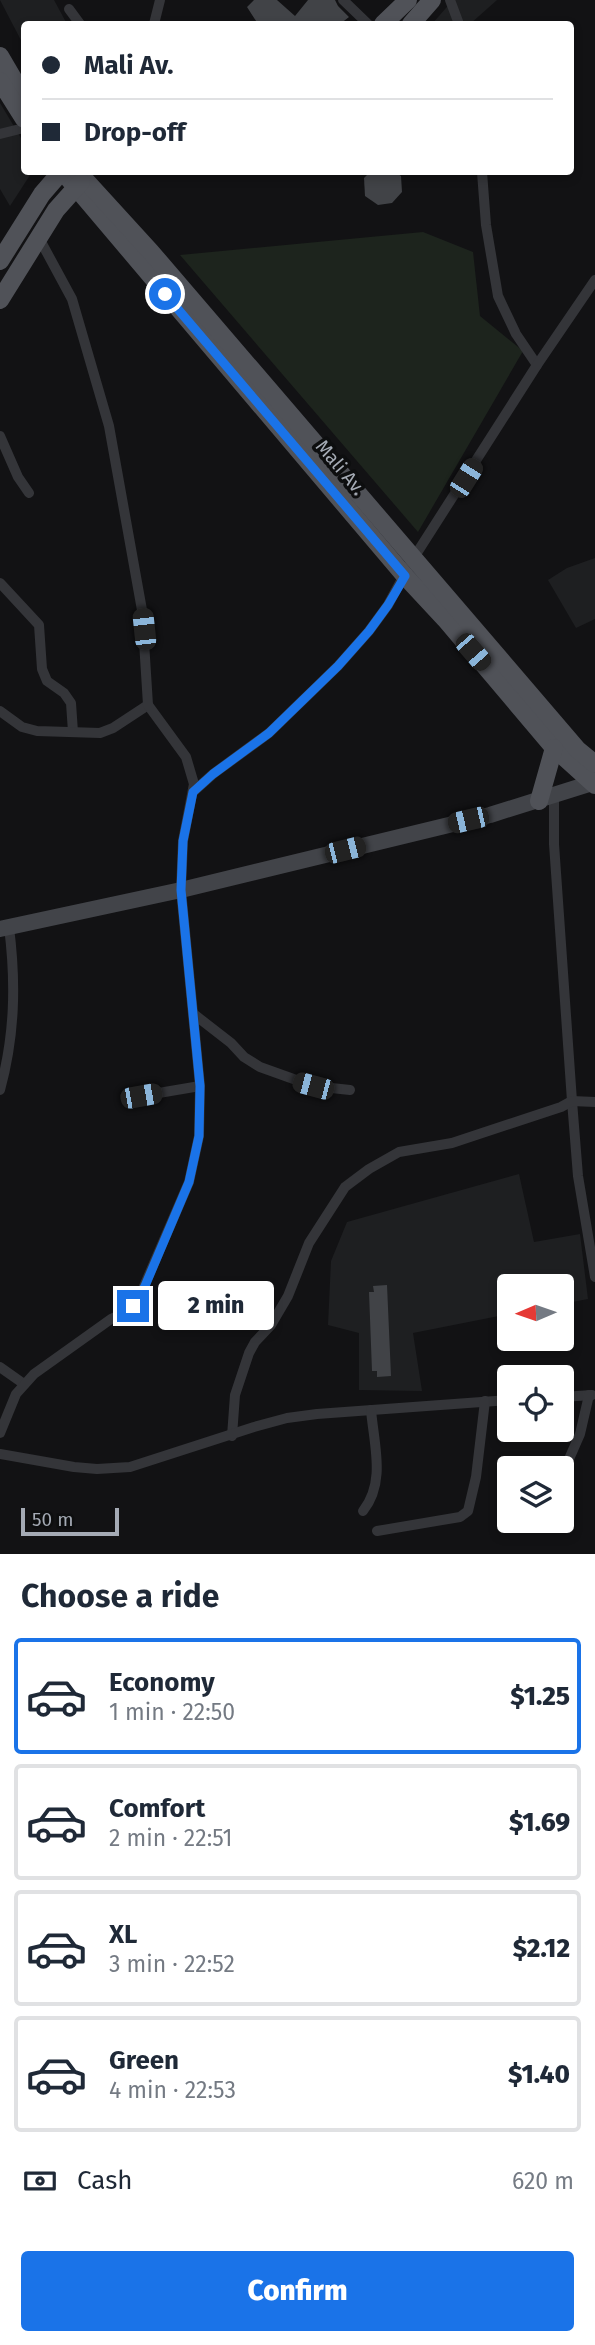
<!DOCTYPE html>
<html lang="en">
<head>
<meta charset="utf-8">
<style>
	body { margin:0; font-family:"Fira Sans",sans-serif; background:#f2f2f3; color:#1f2937; height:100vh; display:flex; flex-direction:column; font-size:26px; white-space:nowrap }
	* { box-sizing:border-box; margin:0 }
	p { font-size:23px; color:#747a83 }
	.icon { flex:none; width:38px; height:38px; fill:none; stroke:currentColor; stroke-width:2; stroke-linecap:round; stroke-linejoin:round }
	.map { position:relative; height:1554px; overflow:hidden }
	.sheet { display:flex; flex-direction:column; background:#fff; flex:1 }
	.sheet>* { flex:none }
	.hud { position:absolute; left:21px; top:21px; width:553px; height:154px; border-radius:7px; box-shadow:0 4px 10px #0003; display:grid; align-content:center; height:154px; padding:0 21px; background:#fff }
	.needle { width:46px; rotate:268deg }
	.tools { position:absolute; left:497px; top:1274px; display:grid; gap:14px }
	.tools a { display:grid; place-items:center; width:77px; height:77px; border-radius:7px; background:#fff; box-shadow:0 4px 10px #0003; font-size:35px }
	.scale { position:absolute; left:21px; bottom:18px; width:98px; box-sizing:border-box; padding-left:7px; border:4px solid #a4aab4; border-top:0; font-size:19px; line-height:24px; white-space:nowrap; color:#a4aab4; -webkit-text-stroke:5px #0d0e0f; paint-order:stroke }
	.end { position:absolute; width:32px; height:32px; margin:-16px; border:9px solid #1a73e8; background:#fff; box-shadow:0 0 0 4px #fff }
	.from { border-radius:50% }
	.bubble { position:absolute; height:49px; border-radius:7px; background:#fff; box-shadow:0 4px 10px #0003; font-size:23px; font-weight:800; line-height:49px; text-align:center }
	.car { position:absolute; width:21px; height:42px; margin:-21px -10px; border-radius:9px; box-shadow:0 0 5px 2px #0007; background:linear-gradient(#222 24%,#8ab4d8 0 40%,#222 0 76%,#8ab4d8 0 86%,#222 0) }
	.hud b { display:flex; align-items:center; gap:24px; height:66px; font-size:26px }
	.hud b+b { border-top:2px solid #e0e1e3 }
	.hud i { width:18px; height:18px; background:#1f2937 }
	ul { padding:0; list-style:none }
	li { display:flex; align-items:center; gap:21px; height:116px; margin:0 14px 10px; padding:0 7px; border:4px solid #e0e1e3; border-radius:7px }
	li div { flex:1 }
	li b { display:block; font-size:26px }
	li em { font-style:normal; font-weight:800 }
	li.on { border-color:#1a73e8 }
	li>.icon { width:63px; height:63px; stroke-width:1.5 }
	h2 { padding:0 21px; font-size:32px; line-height:84px }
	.pay { display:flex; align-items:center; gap:18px; height:77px; padding:0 21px; font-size:26px }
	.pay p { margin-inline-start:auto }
	.primary-button { display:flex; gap:14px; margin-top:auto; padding:14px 21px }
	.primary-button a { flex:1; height:80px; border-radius:7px; background:#1a73e8; color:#fff; font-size:28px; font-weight:800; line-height:80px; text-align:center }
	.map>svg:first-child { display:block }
	.built { fill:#1e1f21 }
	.green { fill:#1d241d }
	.building { fill:#414347 }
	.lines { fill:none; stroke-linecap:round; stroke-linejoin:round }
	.minor { stroke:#343539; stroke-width:10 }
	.secondary { stroke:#424449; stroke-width:16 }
	.primary { stroke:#505258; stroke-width:18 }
	.route { stroke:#1a73e8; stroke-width:9 }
	.labels { text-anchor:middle; stroke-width:7; stroke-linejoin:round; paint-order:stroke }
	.street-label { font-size:19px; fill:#a4aab4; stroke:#0d0e0f }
</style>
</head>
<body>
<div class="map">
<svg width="595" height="1554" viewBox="0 0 595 1554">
	<rect width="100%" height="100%" fill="#121214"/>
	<!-- built -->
	<g class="built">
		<path d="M0,0H54L67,24H24V46Z"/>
		<path d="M453,0H497L470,24H432Z"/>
		<path d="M0,103L24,143V172H32L10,206L0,189Z"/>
		<path d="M595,558V619L576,628L548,580L567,568Z"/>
		<path d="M519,1174L534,1242L580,1234L588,1299L562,1304V1286H509V1314L413,1333L422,1391L359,1390V1333L328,1325L331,1261L347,1222Z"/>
	</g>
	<!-- green -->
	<path class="green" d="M423,232L473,252L480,316L523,351L418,532L180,255Z"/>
	<!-- building -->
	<g class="building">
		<path d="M254,0H277L295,16L308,0H335L338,6L349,17L340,24H258L247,7Z"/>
		<path d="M370,172H395L401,176L402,192L392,203L378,205L365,196L364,178Z"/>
		<path d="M387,1285L391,1376L377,1377V1371H372L369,1292H374L373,1286Z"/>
	</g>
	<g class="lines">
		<!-- minor -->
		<g class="minor">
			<path d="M343,0L368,24"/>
			<path d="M450,0L459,24"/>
			<path d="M69,9L80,24"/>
			<path d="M154,24L160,0"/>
			<path d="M0,134L24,128"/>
			<path d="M482,172L486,225L498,296L516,334L537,365"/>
			<path d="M0,436L18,477L29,493"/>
			<path d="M0,583L39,625L42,669L47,681L64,693L71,703L73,732"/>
			<path d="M0,711L22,727L37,731L100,733L113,728L148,705"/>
			<path d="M193,792L213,774L269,733L338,666L369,631L388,605L413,559L537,365L595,280"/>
			<path d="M554,796V844L572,1101L578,1176L595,1277"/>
			<path d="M195,1015L231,1043L244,1057L260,1067L313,1086L350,1090"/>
			<path d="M0,1090C15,1035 16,983 9,927"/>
			<path d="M141,1096L200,1086"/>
			<path d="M0,1367L24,1384"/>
			<path d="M562,1397L592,1395"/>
			<path d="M0,1433L16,1394L34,1374L111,1319L126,1312L139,1298L189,1182L199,1136L200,1086L181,890L183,841L194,784L186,757L148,705L142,610L109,426L72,299L39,238"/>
			<path d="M232,1436L235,1395L249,1353L255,1342L271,1325L288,1296L309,1243L345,1187L369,1169L399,1152L452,1143L561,1107L572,1101L595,1102"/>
			<path d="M0,1454L74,1467L97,1469L130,1467L254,1427L287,1418L317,1414L509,1400"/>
			<path d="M562,1475L580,1434L589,1395"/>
			<path d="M363,1511C386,1482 374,1445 371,1410"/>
			<path d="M377,1531L460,1517L468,1511L476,1477L485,1401"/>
		</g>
		<!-- secondary -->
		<path class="secondary" d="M0,929L181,890L490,815L595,782"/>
		<!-- primary -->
		<g class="primary">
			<path d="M383,24L408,0"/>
			<path d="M411,24L432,0"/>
			<path d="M0,56L24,97"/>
			<path d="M0,81L24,119"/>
			<path d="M63,172L405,576L445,619L554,748L595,785"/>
			<path d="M78,172L151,252L578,750L595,764"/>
			<path d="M0,261L42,194L61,172"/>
			<path d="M0,300L56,210L81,182"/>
			<path d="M539,801L554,748"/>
		</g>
	</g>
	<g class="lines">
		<!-- route -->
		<path class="route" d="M133,1306L145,1286L189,1182L199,1136L200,1086L181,890L183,841L193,792L213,774L269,733L338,666L369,631L388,605L405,576L165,294"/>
	</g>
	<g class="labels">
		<!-- street labels -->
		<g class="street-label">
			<text transform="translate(341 467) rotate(50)" y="7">Mali Av.</text>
		</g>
	</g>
</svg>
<div class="tools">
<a><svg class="needle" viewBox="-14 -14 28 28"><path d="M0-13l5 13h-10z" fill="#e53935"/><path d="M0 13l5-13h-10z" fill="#747a83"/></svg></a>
<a><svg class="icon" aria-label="locate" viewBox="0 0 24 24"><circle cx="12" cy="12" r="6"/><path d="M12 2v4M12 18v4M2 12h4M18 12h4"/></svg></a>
<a><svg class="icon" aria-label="layers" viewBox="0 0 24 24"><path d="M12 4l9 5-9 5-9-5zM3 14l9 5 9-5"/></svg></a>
</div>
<div class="scale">50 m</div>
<i class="end from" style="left:165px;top:294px"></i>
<i class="end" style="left:133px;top:1306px"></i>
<div class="bubble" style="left:158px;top:1281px;width:116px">2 min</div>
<i class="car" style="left:466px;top:478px;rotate:32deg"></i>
<i class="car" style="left:144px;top:629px;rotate:354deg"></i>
<i class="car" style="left:473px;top:652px;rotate:139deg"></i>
<i class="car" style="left:468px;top:820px;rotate:257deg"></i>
<i class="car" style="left:345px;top:850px;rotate:76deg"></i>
<i class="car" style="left:313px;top:1086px;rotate:285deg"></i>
<i class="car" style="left:141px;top:1096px;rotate:80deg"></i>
<div class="hud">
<b><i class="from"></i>Mali Av.</b>
<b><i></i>Drop-off</b>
</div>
</div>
<section class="sheet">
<h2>Choose a ride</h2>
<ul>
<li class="on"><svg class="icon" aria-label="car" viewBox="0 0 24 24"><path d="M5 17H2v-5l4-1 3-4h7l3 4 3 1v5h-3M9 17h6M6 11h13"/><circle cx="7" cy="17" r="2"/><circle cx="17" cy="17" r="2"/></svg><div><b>Economy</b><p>1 min · 22:50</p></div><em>$1.25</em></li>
<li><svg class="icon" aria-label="car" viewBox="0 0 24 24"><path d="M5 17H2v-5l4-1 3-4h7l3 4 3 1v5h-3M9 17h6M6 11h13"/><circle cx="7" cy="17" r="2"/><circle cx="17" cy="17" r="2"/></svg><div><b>Comfort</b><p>2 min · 22:51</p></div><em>$1.69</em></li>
<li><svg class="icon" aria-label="car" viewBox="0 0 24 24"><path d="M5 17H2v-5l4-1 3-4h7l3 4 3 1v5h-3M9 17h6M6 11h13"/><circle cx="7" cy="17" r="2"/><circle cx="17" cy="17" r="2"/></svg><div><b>XL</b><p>3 min · 22:52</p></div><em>$2.12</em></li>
<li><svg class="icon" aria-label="car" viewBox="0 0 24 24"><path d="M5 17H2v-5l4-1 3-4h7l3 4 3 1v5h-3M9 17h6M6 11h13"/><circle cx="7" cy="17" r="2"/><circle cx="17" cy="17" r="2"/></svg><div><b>Green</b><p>4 min · 22:53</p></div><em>$1.40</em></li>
</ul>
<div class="pay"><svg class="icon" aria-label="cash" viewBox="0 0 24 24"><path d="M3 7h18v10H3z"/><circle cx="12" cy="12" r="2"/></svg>Cash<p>620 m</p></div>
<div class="primary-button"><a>Confirm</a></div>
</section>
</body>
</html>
